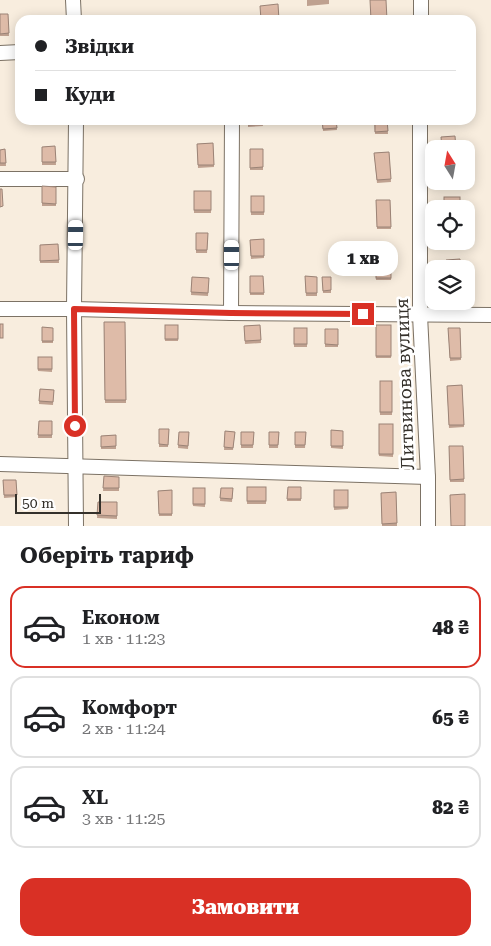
<!DOCTYPE html>
<html lang="uk">
<head>
<meta charset="utf-8">
<style>
	body { margin:0; font-family:"Roboto Serif",serif; background:#f2f2f2; color:#202124; height:100vh; display:flex; flex-direction:column; font-size:19px; white-space:nowrap }
	* { box-sizing:border-box; margin:0 }
	p { font-size:16px; color:#757577 }
	.icon { flex:none; width:28px; height:28px; fill:none; stroke:currentColor; stroke-width:2; stroke-linecap:round; stroke-linejoin:round }
	.map { position:relative; height:526px; overflow:hidden }
	.details { display:flex; flex-direction:column; background:#fff; flex:1 }
	.details>* { flex:none }
	.top-card { position:absolute; left:15px; top:15px; width:461px; height:110px; border-radius:15px; box-shadow:0 2px 12px #0003; display:grid; align-content:center; height:110px; padding:0 20px; background:#fff }
	.needle { width:32px; rotate:349deg }
	.fabs { position:absolute; left:425px; top:140px; display:grid; gap:10px }
	.fabs a { display:grid; place-items:center; width:50px; height:50px; border-radius:10px; background:#fff; box-shadow:0 2px 12px #0003; font-size:25px }
	.scale { position:absolute; left:15px; bottom:12px; width:86px; box-sizing:border-box; padding-left:5px; border:2px solid #34302a; border-top:0; font-size:14px; line-height:18px; white-space:nowrap; color:#34302a; -webkit-text-stroke:4px #fff; paint-order:stroke }
	.end { position:absolute; width:22px; height:22px; margin:-11px; border:6px solid #d93025; background:#fff; box-shadow:0 0 0 2px #fff }
	.from { border-radius:50% }
	.bubble { position:absolute; height:35px; border-radius:15px; background:#fff; box-shadow:0 2px 12px #0003; font-size:16px; font-weight:800; line-height:35px; text-align:center }
	.car { position:absolute; width:15px; height:30px; margin:-15px -8px; border-radius:6px; box-shadow:0 0 4px 1px #0007; background:linear-gradient(#fff 24%,#345 0 40%,#fff 0 76%,#345 0 86%,#fff 0) }
	.top-card b { display:flex; align-items:center; gap:18px; height:48px; font-size:19px }
	.top-card b+b { border-top:1px solid #e0e0e0 }
	.top-card i { width:12px; height:12px; background:#202124 }
	ul { padding:0; list-style:none }
	li { display:flex; align-items:center; gap:15px; height:82px; margin:0 10px 8px; padding:0 10px; border:2px solid #e0e0e0; border-radius:15px }
	li div { flex:1 }
	li b { display:block; font-size:19px }
	li em { font-style:normal; font-weight:800 }
	li.active { border-color:#d93025 }
	li>.icon { width:45px; height:45px; stroke-width:1.5 }
	h2 { padding:0 20px; font-size:22px; line-height:60px }
	.action { display:flex; gap:10px; margin-top:auto; padding:10px 20px }
	.action a { flex:1; height:58px; border-radius:15px; background:#d93025; color:#fff; font-size:20px; font-weight:800; line-height:58px; text-align:center }
	.map>svg:first-child { display:block }
	.lines { fill:none; stroke-linecap:round; stroke-linejoin:round }
	.minor-casing { stroke:#7c7265; stroke-width:16 }
	.minor { stroke:#fff; stroke-width:14 }
	.wall { fill:#bfa190 }
	.building { fill:#debba8; stroke:#9b8376 }
	.route { stroke:#d93025; stroke-width:6 }
	.labels { text-anchor:middle; stroke-width:5; stroke-linejoin:round; paint-order:stroke }
	.street-label { font-size:18px; fill:#34302a; stroke:#fff }
</style>
</head>
<body>
<div class="map">
<svg width="491" height="526" viewBox="0 0 491 526">
	<rect width="100%" height="100%" fill="#f8edde"/>
	<g class="lines">
		<!-- minor casing -->
		<g class="minor-casing">
			<g id="minor">
				<path d="M73,0L74,20"/>
				<path d="M421,20V0"/>
				<path d="M0,53L20,52"/>
				<path d="M420,120V315L428,477V526"/>
				<path d="M0,179H77"/>
				<path d="M0,309H74L231,313L491,315"/>
				<path d="M231,313L232,120"/>
				<path d="M0,464L428,477"/>
				<path d="M76,526L74,309L76,120"/>
			</g>
		</g>
		<!-- minor -->
		<use href="#minor" class="minor"/>
	</g>
	<!-- wall -->
	<g class="wall">
		<path d="M307,0H329V4L307,6Z"/>
		<path d="M0,14H8L9,36H0Z"/>
		<rect x="33" y="120" width="21" height="2"/>
		<rect x="194" y="120" width="20" height="3"/>
		<path d="M248,120H262L263,126L248,127Z"/>
		<path d="M322,120H336L337,130L323,131Z"/>
		<path d="M374,120H387L388,134H375Z"/>
		<path d="M213,143L214,167L198,168L197,144Z"/>
		<path d="M55,146L56,165H42V147Z"/>
		<path d="M5,149L6,166H0V150Z"/>
		<rect x="250" y="149" width="13" height="21"/>
		<path d="M389,152L391,182L377,183L374,153Z"/>
		<path d="M42,186L56,187V206H42Z"/>
		<rect x="194" y="191" width="17" height="22"/>
		<rect x="251" y="196" width="13" height="19"/>
		<path d="M376,200H390L391,229H377Z"/>
		<path d="M196,233H208L207,253H196Z"/>
		<path d="M264,239V258L251,259L250,240Z"/>
		<path d="M58,244L59,263H40V245Z"/>
		<rect x="376" y="245" width="15" height="35"/>
		<path d="M250,276H263L264,295H250Z"/>
		<path d="M305,276L317,277V296H306Z"/>
		<path d="M192,277L209,278L208,296L191,295Z"/>
		<path d="M322,277H331V293H323Z"/>
		<path d="M104,322H125L126,403H105Z"/>
		<rect x="165" y="325" width="13" height="16"/>
		<path d="M260,325L261,343L245,344L244,326Z"/>
		<rect x="376" y="325" width="15" height="33"/>
		<path d="M42,327L53,328V343H42Z"/>
		<rect x="294" y="328" width="13" height="19"/>
		<path d="M448,328H460L461,360L450,361Z"/>
		<rect x="325" y="329" width="13" height="18"/>
		<path d="M38,357H52V372L38,371Z"/>
		<rect x="380" y="381" width="12" height="34"/>
		<path d="M462,385L464,427L449,428L447,386Z"/>
		<path d="M40,389L54,390L53,405L39,404Z"/>
		<path d="M39,421H52V438H38Z"/>
		<path d="M379,424H393V457L379,456Z"/>
		<path d="M159,429H169L168,447H159Z"/>
		<path d="M331,430L343,431V449L331,448Z"/>
		<path d="M225,431L235,432L233,450H224Z"/>
		<path d="M179,432H189L188,449L178,448Z"/>
		<path d="M241,432H254L253,448H241Z"/>
		<path d="M269,432H279L278,448H269Z"/>
		<path d="M295,432H306L305,448H295Z"/>
		<path d="M116,435V449H101V436Z"/>
		<path d="M449,446H463L464,482H450Z"/>
		<path d="M104,476L119,477V491H103Z"/>
		<path d="M3,480H16L17,497L4,498Z"/>
		<rect x="247" y="487" width="19" height="17"/>
		<path d="M288,487H301V501H287Z"/>
		<path d="M193,488H205V507L193,506Z"/>
		<path d="M221,488H233L232,502L220,501Z"/>
		<path d="M172,490V516H159L158,491Z"/>
		<path d="M334,490H348V509L334,510Z"/>
		<path d="M396,492L397,526H382L381,493Z"/>
		<path d="M98,502H117V519L97,518Z"/>
	</g>
	<!-- building -->
	<g class="building">
		<path d="M370,0H386L387,20H371Z"/>
		<path d="M278,4L279,20H261L260,6Z"/>
		<path d="M0,14H8L9,33L0,34Z"/>
		<path d="M194,120H214L194,121Z"/>
		<path d="M248,120H262L263,124L248,125Z"/>
		<path d="M322,120H336L337,128L323,129Z"/>
		<path d="M375,120H387L388,131L375,132Z"/>
		<path d="M455,136L456,149H442L441,137Z"/>
		<path d="M213,143L214,165H198L197,144Z"/>
		<path d="M55,146L56,162H42V147Z"/>
		<path d="M5,149L6,163H0V150Z"/>
		<path d="M250,149H263V167L250,168Z"/>
		<path d="M389,152L391,179L377,180L374,153Z"/>
		<path d="M42,186L56,187V204L42,203Z"/>
		<path d="M0,189H2L3,206L0,207Z"/>
		<rect x="194" y="191" width="17" height="19"/>
		<rect x="251" y="196" width="13" height="16"/>
		<rect x="444" y="197" width="16" height="12"/>
		<path d="M376,200H390L391,227H377Z"/>
		<path d="M196,233H208L207,250H196Z"/>
		<path d="M264,239V256H251L250,240Z"/>
		<path d="M58,244L59,260L40,261V245Z"/>
		<rect x="376" y="245" width="15" height="15"/>
		<path d="M460,259V269H446V260Z"/>
		<rect x="376" y="263" width="15" height="15"/>
		<path d="M250,276H263L264,293H250Z"/>
		<path d="M305,276L317,277V293H306Z"/>
		<path d="M192,277L209,278L208,293L191,292Z"/>
		<path d="M322,277H331V290L323,291Z"/>
		<path d="M104,322H125L126,400H105Z"/>
		<rect x="0" y="324" width="3" height="14"/>
		<rect x="165" y="325" width="13" height="14"/>
		<path d="M260,325L261,340L245,341L244,326Z"/>
		<rect x="376" y="325" width="15" height="31"/>
		<path d="M42,327L53,328V341H42Z"/>
		<rect x="294" y="328" width="13" height="16"/>
		<path d="M448,328H460L461,358H450Z"/>
		<path d="M325,329H338V345L325,344Z"/>
		<rect x="38" y="357" width="14" height="12"/>
		<rect x="380" y="381" width="12" height="31"/>
		<path d="M462,385L464,425H449L447,386Z"/>
		<path d="M40,389L54,390L53,402L39,401Z"/>
		<path d="M39,421H52V435H38Z"/>
		<rect x="379" y="424" width="14" height="30"/>
		<path d="M159,429H169L168,445L159,444Z"/>
		<path d="M331,430L343,431V446H331Z"/>
		<path d="M225,431L235,432L233,448L224,447Z"/>
		<path d="M179,432H189L188,446L178,445Z"/>
		<path d="M241,432H254L253,445H241Z"/>
		<path d="M269,432H279L278,445H269Z"/>
		<path d="M295,432H306L305,445H295Z"/>
		<path d="M116,435V446L101,447V436Z"/>
		<path d="M449,446H463L464,479L450,480Z"/>
		<path d="M104,476L119,477V488H103Z"/>
		<path d="M3,480H16L17,495H4Z"/>
		<rect x="247" y="487" width="19" height="14"/>
		<path d="M288,487H301V499H287Z"/>
		<rect x="193" y="488" width="12" height="16"/>
		<path d="M221,488H233L232,499L220,498Z"/>
		<path d="M172,490V514H159L158,491Z"/>
		<rect x="334" y="490" width="14" height="17"/>
		<path d="M396,492L397,523L382,524L381,493Z"/>
		<path d="M465,494V526H451L450,495Z"/>
		<path d="M98,502H117V516L97,515Z"/>
	</g>
	<g class="lines">
		<!-- route -->
		<path class="route" d="M75,426L74,309L231,313L363,314"/>
	</g>
	<g class="labels">
		<!-- street labels -->
		<g class="street-label">
			<text transform="translate(405 384) rotate(-92)" y="6">Литвинова вулиця</text>
		</g>
	</g>
</svg>
<div class="fabs">
<a><svg class="needle" viewBox="-14 -14 28 28"><path d="M0-13l5 13h-10z" fill="#e53935"/><path d="M0 13l5-13h-10z" fill="#757577"/></svg></a>
<a><svg class="icon" aria-label="locate" viewBox="0 0 24 24"><circle cx="12" cy="12" r="6"/><path d="M12 2v4M12 18v4M2 12h4M18 12h4"/></svg></a>
<a><svg class="icon" aria-label="layers" viewBox="0 0 24 24"><path d="M12 4l9 5-9 5-9-5zM3 14l9 5 9-5"/></svg></a>
</div>
<div class="scale">50 m</div>
<i class="end from" style="left:75px;top:426px"></i>
<i class="end" style="left:363px;top:314px"></i>
<div class="bubble" style="left:328px;top:241px;width:70px">1 хв</div>
<i class="car" style="left:76px;top:235px;rotate:1deg"></i>
<i class="car" style="left:232px;top:255px;rotate:0deg"></i>
<div class="top-card">
<b><i class="from"></i>Звідки</b>
<b><i></i>Куди</b>
</div>
</div>
<section class="details">
<h2>Оберіть тариф</h2>
<ul>
<li class="active"><svg class="icon" aria-label="car" viewBox="0 0 24 24"><path d="M5 17H2v-5l4-1 3-4h7l3 4 3 1v5h-3M9 17h6M6 11h13"/><circle cx="7" cy="17" r="2"/><circle cx="17" cy="17" r="2"/></svg><div><b>Економ</b><p>1 хв · 11:23</p></div><em>48 ₴</em></li>
<li><svg class="icon" aria-label="car" viewBox="0 0 24 24"><path d="M5 17H2v-5l4-1 3-4h7l3 4 3 1v5h-3M9 17h6M6 11h13"/><circle cx="7" cy="17" r="2"/><circle cx="17" cy="17" r="2"/></svg><div><b>Комфорт</b><p>2 хв · 11:24</p></div><em>65 ₴</em></li>
<li><svg class="icon" aria-label="car" viewBox="0 0 24 24"><path d="M5 17H2v-5l4-1 3-4h7l3 4 3 1v5h-3M9 17h6M6 11h13"/><circle cx="7" cy="17" r="2"/><circle cx="17" cy="17" r="2"/></svg><div><b>XL</b><p>3 хв · 11:25</p></div><em>82 ₴</em></li>
</ul>
<div class="action"><a>Замовити</a></div>
</section>
</body>
</html>
